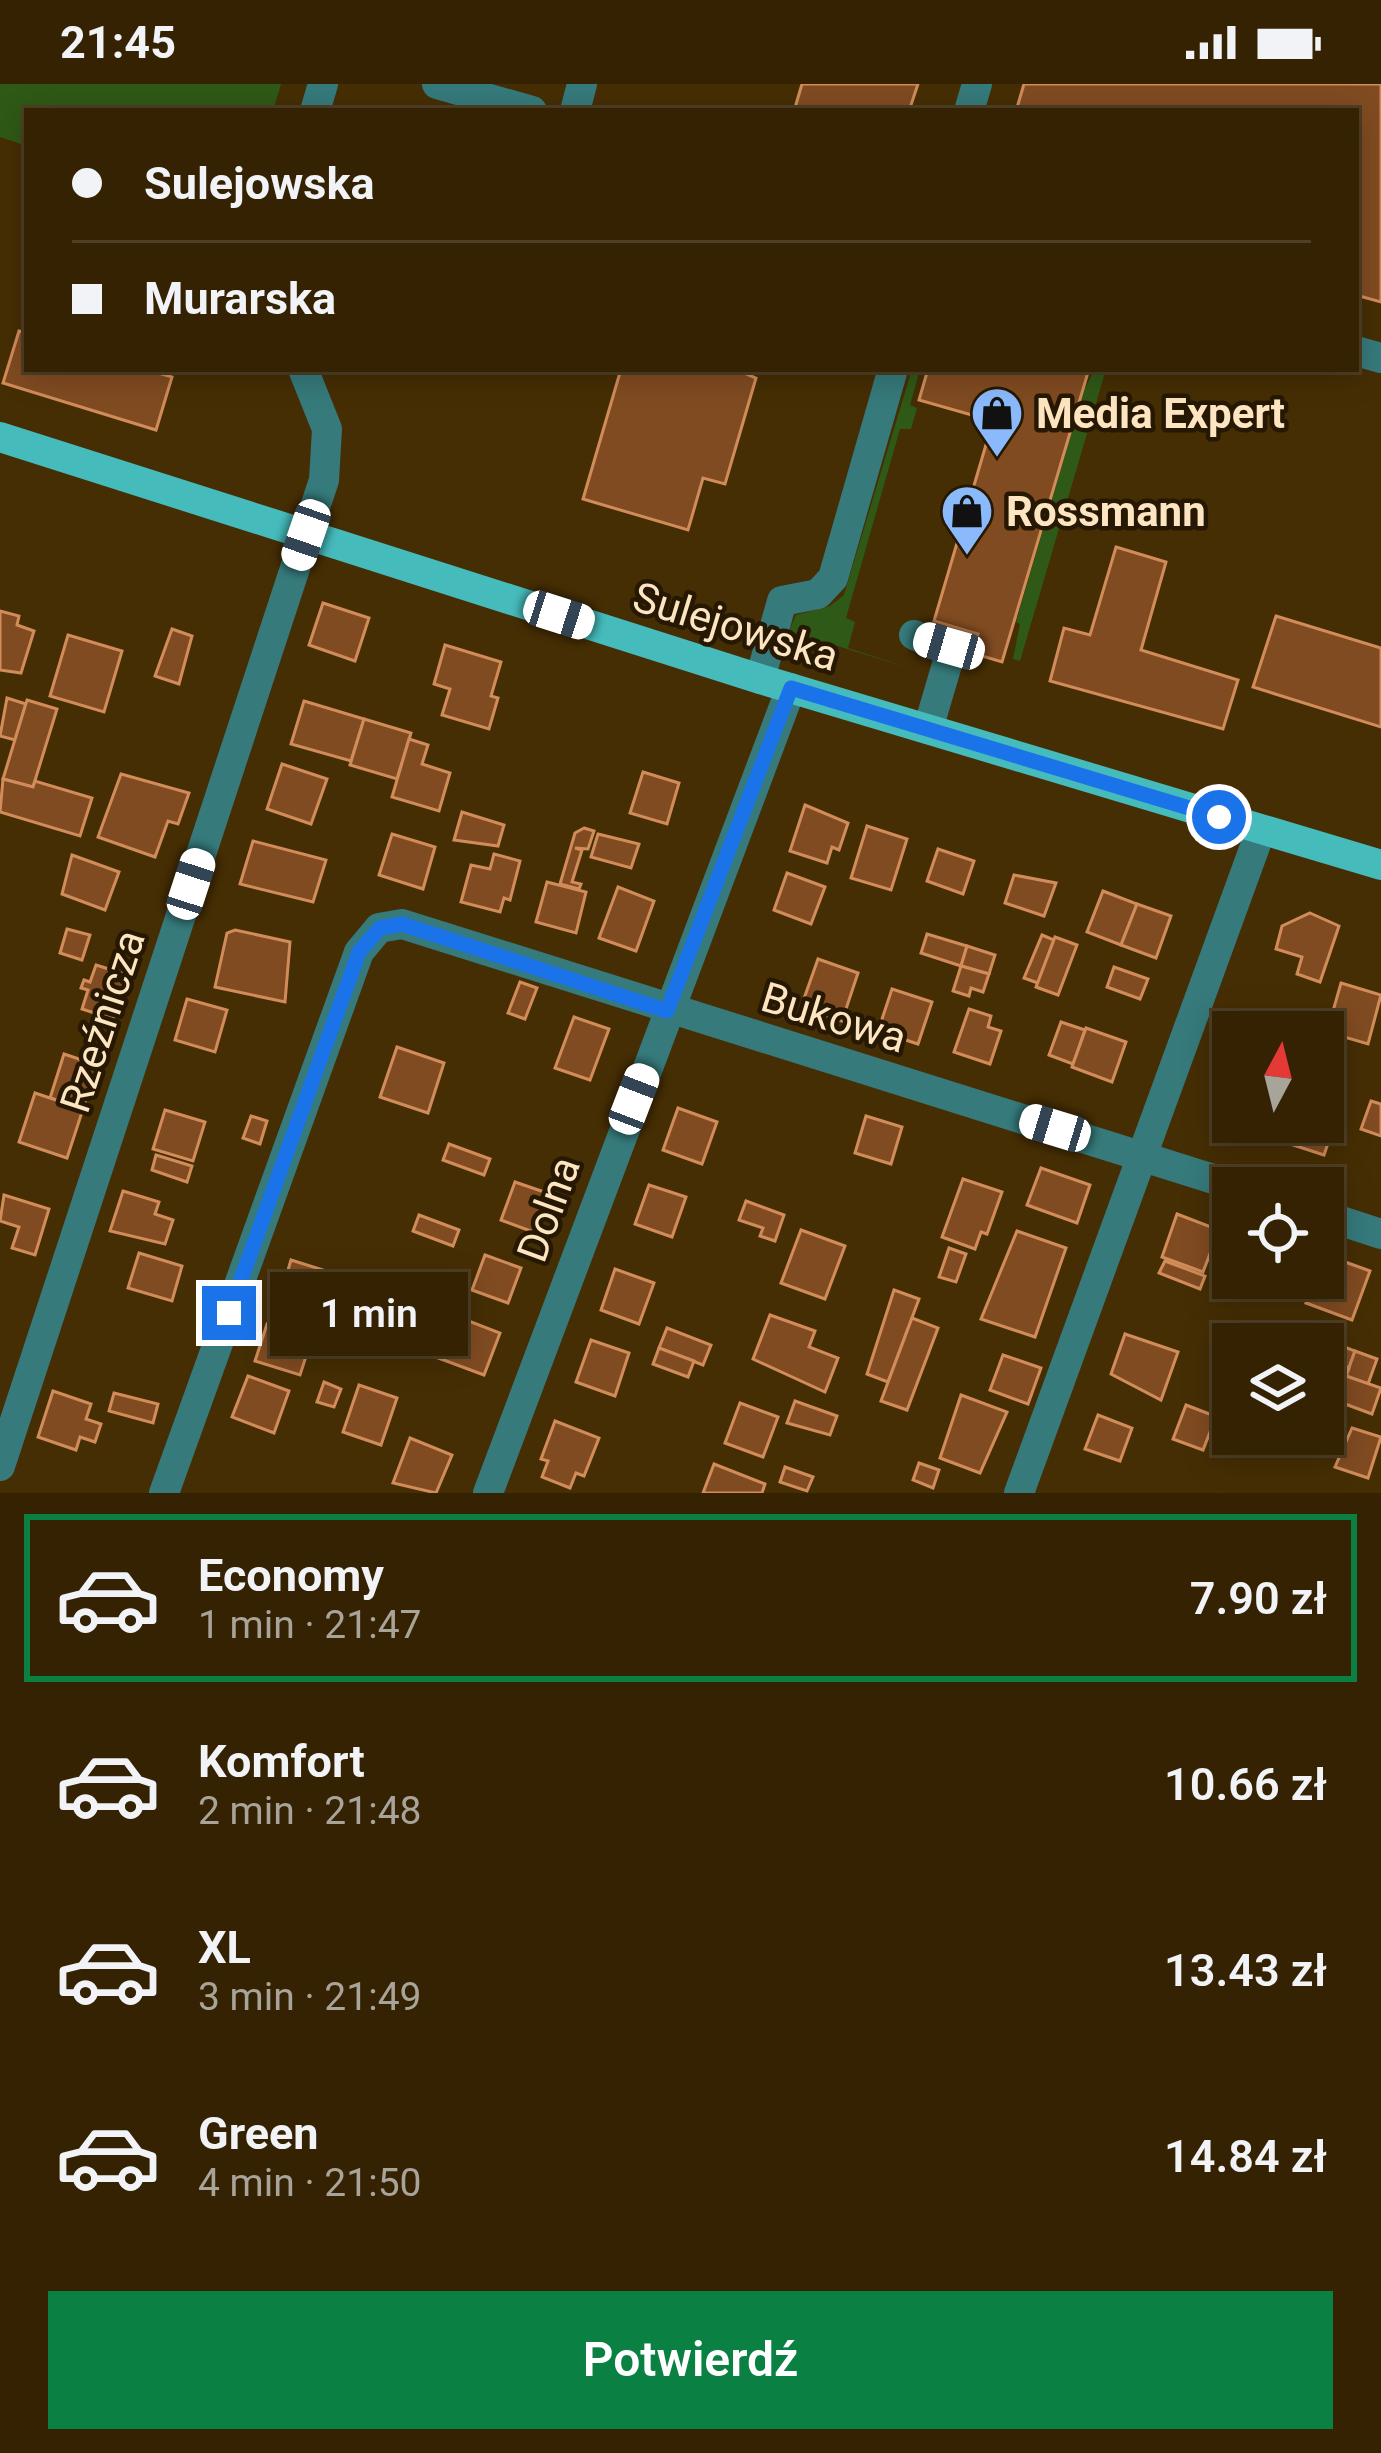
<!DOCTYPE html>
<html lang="pl">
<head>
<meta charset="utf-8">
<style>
	body { margin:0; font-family:Roboto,sans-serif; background:#3c2a0d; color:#f1f3f6; height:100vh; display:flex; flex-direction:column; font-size:45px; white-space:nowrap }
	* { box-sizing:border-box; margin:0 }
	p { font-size:39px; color:#a9a49a }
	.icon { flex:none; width:66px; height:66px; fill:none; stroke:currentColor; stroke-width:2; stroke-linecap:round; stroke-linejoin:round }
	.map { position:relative; height:1409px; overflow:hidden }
	.panel { display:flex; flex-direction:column; background:#342203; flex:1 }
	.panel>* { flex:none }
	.hud { position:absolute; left:24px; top:24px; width:1335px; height:264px; border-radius:0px; box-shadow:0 6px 30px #0003,0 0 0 3px #4e3f25; display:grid; align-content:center; height:264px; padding:0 48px; background:#342203 }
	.needle { width:78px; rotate:7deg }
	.buttons { position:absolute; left:1212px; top:927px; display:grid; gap:24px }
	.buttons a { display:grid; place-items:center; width:132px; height:132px; border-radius:0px; background:#342203; box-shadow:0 6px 30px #0003,0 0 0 3px #4e3f25; font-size:60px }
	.end { position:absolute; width:54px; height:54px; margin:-27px; border:15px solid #1a73e8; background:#fff; box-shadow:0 0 0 6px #fff }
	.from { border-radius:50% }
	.bubble { position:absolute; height:84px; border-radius:0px; background:#342203; box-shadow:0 6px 30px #0003,0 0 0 3px #4e3f25; font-size:39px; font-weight:600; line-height:84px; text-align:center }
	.car { position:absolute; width:36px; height:72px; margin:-36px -18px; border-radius:15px; box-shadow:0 0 9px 3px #0007; background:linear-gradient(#fff 24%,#345 0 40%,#fff 0 76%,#345 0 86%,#fff 0) }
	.hud b { display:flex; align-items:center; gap:42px; height:114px; font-size:45px }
	.hud b+b { border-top:3px solid #4e3f25 }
	.hud i { width:30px; height:30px; background:#f1f3f6 }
	ul { padding:21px 0 0; list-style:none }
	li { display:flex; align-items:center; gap:36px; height:168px; margin:0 24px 18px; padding:0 24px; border:6px solid transparent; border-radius:0px }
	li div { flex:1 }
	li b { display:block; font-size:45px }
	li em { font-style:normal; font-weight:600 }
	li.selected { border-color:#0b8043 }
	li>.icon { width:108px; height:108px; stroke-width:1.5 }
	.primary-button { display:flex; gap:24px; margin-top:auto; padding:24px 48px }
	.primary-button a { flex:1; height:138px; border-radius:0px; background:#0b8043; color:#fff; font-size:48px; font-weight:600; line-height:138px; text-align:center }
	.status { display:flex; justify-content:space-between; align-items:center; height:84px; padding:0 60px; background:#342203; direction:ltr }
	.status svg { height:33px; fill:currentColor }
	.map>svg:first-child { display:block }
	.green { fill:#2f5916 }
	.building { fill:#804b21; stroke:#d18c59; stroke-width:3 }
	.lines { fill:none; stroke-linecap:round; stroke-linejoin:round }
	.minor { stroke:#367a7b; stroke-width:30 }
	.major { stroke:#46bbbc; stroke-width:30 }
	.route { stroke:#1a73e8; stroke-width:15 }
	.labels { text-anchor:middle; stroke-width:9; stroke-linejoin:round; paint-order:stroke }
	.poi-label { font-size:42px; font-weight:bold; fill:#fee5c2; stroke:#261802; text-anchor:start }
	.street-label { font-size:42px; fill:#fee5c2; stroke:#261802 }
</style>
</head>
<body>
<div class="status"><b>21:45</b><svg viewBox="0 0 49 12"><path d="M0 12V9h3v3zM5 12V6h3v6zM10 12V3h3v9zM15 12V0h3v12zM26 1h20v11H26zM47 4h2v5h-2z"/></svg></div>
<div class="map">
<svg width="1381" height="1409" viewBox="0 0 1381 1409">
	<rect width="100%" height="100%" fill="#462e04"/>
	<!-- green -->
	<g class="green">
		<path d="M0,0H281L273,27H27V62L0,53Z"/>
		<path d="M912,285H920L910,321L917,324L911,345H900L846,534L855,538L848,564L912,585L789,547L796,531L830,522L844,511Z"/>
		<path d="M1095,285H1106L1020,577L1013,575L1020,540L1016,538L1084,306Z"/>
	</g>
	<!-- building -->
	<g class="building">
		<path d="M802,0H918L909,27H794Z"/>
		<path d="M1024,0H1381V218L1356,211V27H1016Z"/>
		<path d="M19,247L27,249V285H145L172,293L156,346L3,299Z"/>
		<path d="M621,285H735L756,294L725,400L703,394L688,446L583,415Z"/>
		<path d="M928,285H1089L1002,578L972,569L978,550L934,537L993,337L919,316Z"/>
		<path d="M1116,463L1166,478L1141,566L1238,596L1223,645L1050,597L1064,544L1090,551Z"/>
		<path d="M323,519L369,534L355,577L309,561Z"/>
		<path d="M0,527L19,532L17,541L34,547L21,589L0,586Z"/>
		<path d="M1276,532L1381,564V643L1253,603Z"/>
		<path d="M172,545L192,552L179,600L155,592Z"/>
		<path d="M68,551L122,567L104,628L50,612Z"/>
		<path d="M445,561L501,578L491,612L498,614L489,645L442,631L450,605L434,600Z"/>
		<path d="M7,614L26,620L15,656L0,652Z"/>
		<path d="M27,616L57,625L33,703L3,695Z"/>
		<path d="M304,617L364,635L351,677L291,660Z"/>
		<path d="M364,635L411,649L397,695L350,681Z"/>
		<path d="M409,655L428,661L422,680L450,689L439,727L392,713Z"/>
		<path d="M282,680L327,695L311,740L267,725Z"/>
		<path d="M643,688L679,699L667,740L630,729Z"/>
		<path d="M121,690L189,709L178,740L168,737L155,773L98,753Z"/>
		<path d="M3,695L33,703L35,697L92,714L80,752L0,728Z"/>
		<path d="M805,721L848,739L839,766L832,763L827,779L790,767Z"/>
		<path d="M462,728L504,741L498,762L454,756Z"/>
		<path d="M867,742L907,755L891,806L851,794Z"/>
		<path d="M584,744L594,747L588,765L575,764L582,766L572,798L581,800L579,805L560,800L575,749Z"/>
		<path d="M392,750L435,763L423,805L379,791Z"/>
		<path d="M598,750L639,760L631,784L591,773Z"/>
		<path d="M253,757L326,776L313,818L240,800Z"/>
		<path d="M938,765L974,777L963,810L927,797Z"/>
		<path d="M494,770L520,777L510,816L504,814L500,828L461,818L471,781L490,785Z"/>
		<path d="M72,771L119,788L105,826L62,810Z"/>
		<path d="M787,789L825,803L811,840L774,826Z"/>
		<path d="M1014,791L1056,799L1044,832L1005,819Z"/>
		<path d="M547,798L586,808L576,849L536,838Z"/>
		<path d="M618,803L654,817L636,867L599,854Z"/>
		<path d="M1103,807L1137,820L1121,861L1087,848Z"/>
		<path d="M1137,820L1171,832L1156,874L1121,861Z"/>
		<path d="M1310,829L1339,842L1320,898L1297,890L1302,873L1276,865L1282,842Z"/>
		<path d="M67,845L90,851L82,876L60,869Z"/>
		<path d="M235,846L290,858L285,918L215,903L227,849Z"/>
		<path d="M927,850L967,862L961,882L921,869Z"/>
		<path d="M1042,851L1054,856L1038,899L1024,894Z"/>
		<path d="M1055,853L1077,861L1058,911L1036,903Z"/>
		<path d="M967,862L995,871L989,890L961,882Z"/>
		<path d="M818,875L858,889L842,937L801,923Z"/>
		<path d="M96,881L128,891L113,935L82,925L88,906L81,904L84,896L90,898Z"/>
		<path d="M961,882L989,890L983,908L971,904L969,912L953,907Z"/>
		<path d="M1114,883L1148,895L1140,915L1107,903Z"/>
		<path d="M520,898L537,904L525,935L508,929Z"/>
		<path d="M1341,899L1381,911L1368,960L1327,948Z"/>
		<path d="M892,905L932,918L918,960L878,947Z"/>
		<path d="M187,915L227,926L215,968L175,956Z"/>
		<path d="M969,925L991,932L988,943L1001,947L990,980L954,968Z"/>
		<path d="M574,933L609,945L590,996L555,984Z"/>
		<path d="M1061,938L1085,946L1073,980L1049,971Z"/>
		<path d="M1086,944L1126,958L1112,998L1072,983Z"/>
		<path d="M397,963L444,979L428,1029L380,1013Z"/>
		<path d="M64,970L97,981L83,1025L50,1014Z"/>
		<path d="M35,1009L83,1025L67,1074L19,1058Z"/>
		<path d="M1371,1017L1381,1020V1052L1361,1045Z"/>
		<path d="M1323,1022L1339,1027L1324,1071L1281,1057L1288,1038H1323Z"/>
		<path d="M678,1024L717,1038L702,1080L663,1066Z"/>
		<path d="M165,1026L205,1038L193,1077L153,1065Z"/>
		<path d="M251,1032L267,1037L260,1060L243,1054Z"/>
		<path d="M866,1032L902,1043L891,1080L855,1069Z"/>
		<path d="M449,1060L490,1075L484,1091L443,1076Z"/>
		<path d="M156,1071L192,1082L187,1098L152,1086Z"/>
		<path d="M1041,1084L1090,1101L1077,1139L1027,1121Z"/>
		<path d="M963,1095L1002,1108L987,1150L981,1148L975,1165L942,1153Z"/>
		<path d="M515,1098L550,1110L536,1149L501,1136Z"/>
		<path d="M649,1101L686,1113L672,1153L635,1140Z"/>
		<path d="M123,1107L159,1118L155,1130L173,1136L165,1160L110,1147Z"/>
		<path d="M4,1111L49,1125L35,1171L12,1164L19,1143L0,1137Z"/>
		<path d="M746,1117L784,1131L775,1157L760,1152L763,1144L739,1136Z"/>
		<path d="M1177,1130L1219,1146L1203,1188L1162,1173Z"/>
		<path d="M419,1131L459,1146L453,1162L413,1147Z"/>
		<path d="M801,1146L845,1162L825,1215L781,1199Z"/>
		<path d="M1017,1147L1066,1164L1035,1253L981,1235Z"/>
		<path d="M949,1164L966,1170L956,1198L939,1193Z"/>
		<path d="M139,1169L182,1182L172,1217L128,1204Z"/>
		<path d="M1323,1170L1370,1187L1352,1236L1306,1219L1315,1194H1323Z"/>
		<path d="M485,1171L521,1184L508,1219L472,1206Z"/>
		<path d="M291,1176L339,1191L326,1232L285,1220L290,1205L283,1203Z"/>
		<path d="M1165,1177L1205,1192L1200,1205L1159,1189Z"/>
		<path d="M615,1185L654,1199L639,1240L601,1226Z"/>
		<path d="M894,1206L919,1215L888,1298L867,1290Z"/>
		<path d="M448,1229L500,1249L484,1291L433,1272Z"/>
		<path d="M397,1231L423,1240L413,1266L388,1257Z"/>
		<path d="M770,1231L815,1247L809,1263L838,1274L825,1308L753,1275Z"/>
		<path d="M912,1234L938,1244L907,1326L881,1317Z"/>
		<path d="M267,1240L312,1254L300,1291L255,1277Z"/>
		<path d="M667,1244L711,1261L703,1281L659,1264Z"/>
		<path d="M1251,1248L1277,1260H1233V1279L1213,1272L1221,1250L1247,1260Z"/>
		<path d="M1125,1250L1178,1268L1161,1316L1111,1290Z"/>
		<path d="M1319,1253L1355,1267L1349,1284L1323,1274Z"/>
		<path d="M591,1256L629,1269L615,1312L576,1298Z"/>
		<path d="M659,1264L694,1277L688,1293L653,1280Z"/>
		<path d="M1355,1267L1377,1275L1368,1300L1346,1292Z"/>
		<path d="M1003,1271L1041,1284L1028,1320L990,1306Z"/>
		<path d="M1323,1274L1349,1284L1337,1317L1323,1312Z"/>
		<path d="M248,1292L289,1307L274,1349L232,1333Z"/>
		<path d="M1346,1292L1381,1304L1372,1330L1337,1317Z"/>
		<path d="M324,1298L341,1305L334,1323L317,1318Z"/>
		<path d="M359,1301L397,1314L381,1361L343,1348Z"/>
		<path d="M53,1307L91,1320L86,1335L101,1340L95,1358L80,1353L76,1366L38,1353Z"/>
		<path d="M114,1309L158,1320L153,1339L109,1327Z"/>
		<path d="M961,1311L1007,1328L980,1389L940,1374Z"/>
		<path d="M795,1317L837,1332L830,1351L787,1339Z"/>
		<path d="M740,1319L778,1333L763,1373L725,1359Z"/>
		<path d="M1186,1321L1233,1339L1231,1356L1210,1348L1203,1366L1173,1355Z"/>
		<path d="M1098,1331L1132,1344L1120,1377L1085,1365Z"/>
		<path d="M555,1337L599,1354L584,1392L576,1389L570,1404L542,1393L548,1377L541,1375Z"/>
		<path d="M1352,1344L1381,1353L1368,1394L1335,1383Z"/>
		<path d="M410,1354L452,1371L436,1409L393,1399Z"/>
		<path d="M919,1379L939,1386L933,1404L913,1396Z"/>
		<path d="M714,1380L765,1400L762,1409H703Z"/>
		<path d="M785,1383L813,1393L807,1407L780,1398Z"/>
	</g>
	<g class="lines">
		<!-- minor -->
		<g class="minor">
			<path d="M437,0L532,27"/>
			<path d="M315,27L323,0"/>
			<path d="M575,27L582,0"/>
			<path d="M969,27L977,0"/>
			<path d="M1356,267L1381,274"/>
			<path d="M914,551L951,567L928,645"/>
			<path d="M760,595L782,517L818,510L833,494L893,285"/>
			<path d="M1323,1131L1381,1150"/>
			<path d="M0,1382L324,396L327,345L303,285"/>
			<path d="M164,1409L359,868L379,844L402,840L1242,1104"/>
			<path d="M488,1409L791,604"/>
			<path d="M1019,1409L1261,746"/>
		</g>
		<!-- major -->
		<path class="major" d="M0,353L760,595L1381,781"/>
	</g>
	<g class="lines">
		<!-- route -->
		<path class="route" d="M229,1229L359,868L380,844L402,840L667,927L791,604L1219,733"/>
	</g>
	<!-- icons -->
	<defs>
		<g id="shop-pin" transform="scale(2.7)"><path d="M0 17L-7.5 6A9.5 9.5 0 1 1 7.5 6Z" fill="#8abafc" stroke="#261802"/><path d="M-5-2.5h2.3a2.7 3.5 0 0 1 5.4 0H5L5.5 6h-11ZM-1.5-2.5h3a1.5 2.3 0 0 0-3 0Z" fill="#111"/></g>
	</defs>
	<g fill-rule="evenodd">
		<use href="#shop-pin" x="997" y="329"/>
		<use href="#shop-pin" x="967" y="427"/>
	</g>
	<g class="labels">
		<!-- poi labels -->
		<g class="poi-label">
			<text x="1036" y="344">Media Expert</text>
			<text x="1006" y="442">Rossmann</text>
		</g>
		<!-- street labels -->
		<g class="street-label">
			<text transform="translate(736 542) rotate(17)" y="15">Sulejowska</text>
			<text transform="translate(834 933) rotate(17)" y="15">Bukowa</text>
			<text transform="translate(102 937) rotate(-72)" y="15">Rzeźnicza</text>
			<text transform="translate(548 1125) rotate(-70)" y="15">Dolna</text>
		</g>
	</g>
</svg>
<div class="buttons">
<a><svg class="needle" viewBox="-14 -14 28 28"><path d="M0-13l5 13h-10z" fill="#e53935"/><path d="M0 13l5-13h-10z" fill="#a9a49a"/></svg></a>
<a><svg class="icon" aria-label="locate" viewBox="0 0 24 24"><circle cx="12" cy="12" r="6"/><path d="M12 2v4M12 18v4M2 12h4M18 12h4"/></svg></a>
<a><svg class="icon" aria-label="layers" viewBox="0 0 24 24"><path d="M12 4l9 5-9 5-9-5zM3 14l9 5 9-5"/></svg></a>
</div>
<i class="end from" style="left:1219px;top:733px"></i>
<i class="end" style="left:229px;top:1229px"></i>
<div class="bubble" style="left:270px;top:1188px;width:198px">1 min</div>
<i class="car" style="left:306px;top:451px;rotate:199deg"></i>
<i class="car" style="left:559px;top:531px;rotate:108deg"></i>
<i class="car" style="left:949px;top:562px;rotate:286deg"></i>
<i class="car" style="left:191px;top:800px;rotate:18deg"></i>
<i class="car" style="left:634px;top:1015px;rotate:21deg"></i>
<i class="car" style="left:1055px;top:1044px;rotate:287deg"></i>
<div class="hud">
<b><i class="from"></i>Sulejowska</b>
<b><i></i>Murarska</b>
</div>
</div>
<section class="panel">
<ul>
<li class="selected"><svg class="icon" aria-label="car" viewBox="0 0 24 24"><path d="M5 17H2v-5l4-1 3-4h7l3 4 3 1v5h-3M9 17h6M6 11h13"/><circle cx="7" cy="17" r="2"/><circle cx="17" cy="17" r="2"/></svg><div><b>Economy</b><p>1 min · 21:47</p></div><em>7.90 zł</em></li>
<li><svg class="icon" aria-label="car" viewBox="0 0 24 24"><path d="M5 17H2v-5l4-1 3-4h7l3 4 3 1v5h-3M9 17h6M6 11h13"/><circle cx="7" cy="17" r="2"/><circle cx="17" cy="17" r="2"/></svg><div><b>Komfort</b><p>2 min · 21:48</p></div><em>10.66 zł</em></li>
<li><svg class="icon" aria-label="car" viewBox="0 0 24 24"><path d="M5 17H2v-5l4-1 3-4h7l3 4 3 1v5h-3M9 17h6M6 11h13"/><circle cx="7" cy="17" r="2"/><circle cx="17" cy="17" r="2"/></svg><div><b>XL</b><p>3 min · 21:49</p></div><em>13.43 zł</em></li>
<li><svg class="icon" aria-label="car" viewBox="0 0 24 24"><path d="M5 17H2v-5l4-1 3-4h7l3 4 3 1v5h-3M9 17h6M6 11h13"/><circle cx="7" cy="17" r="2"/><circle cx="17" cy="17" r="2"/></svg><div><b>Green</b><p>4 min · 21:50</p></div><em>14.84 zł</em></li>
</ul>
<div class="primary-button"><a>Potwierdź</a></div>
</section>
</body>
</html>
